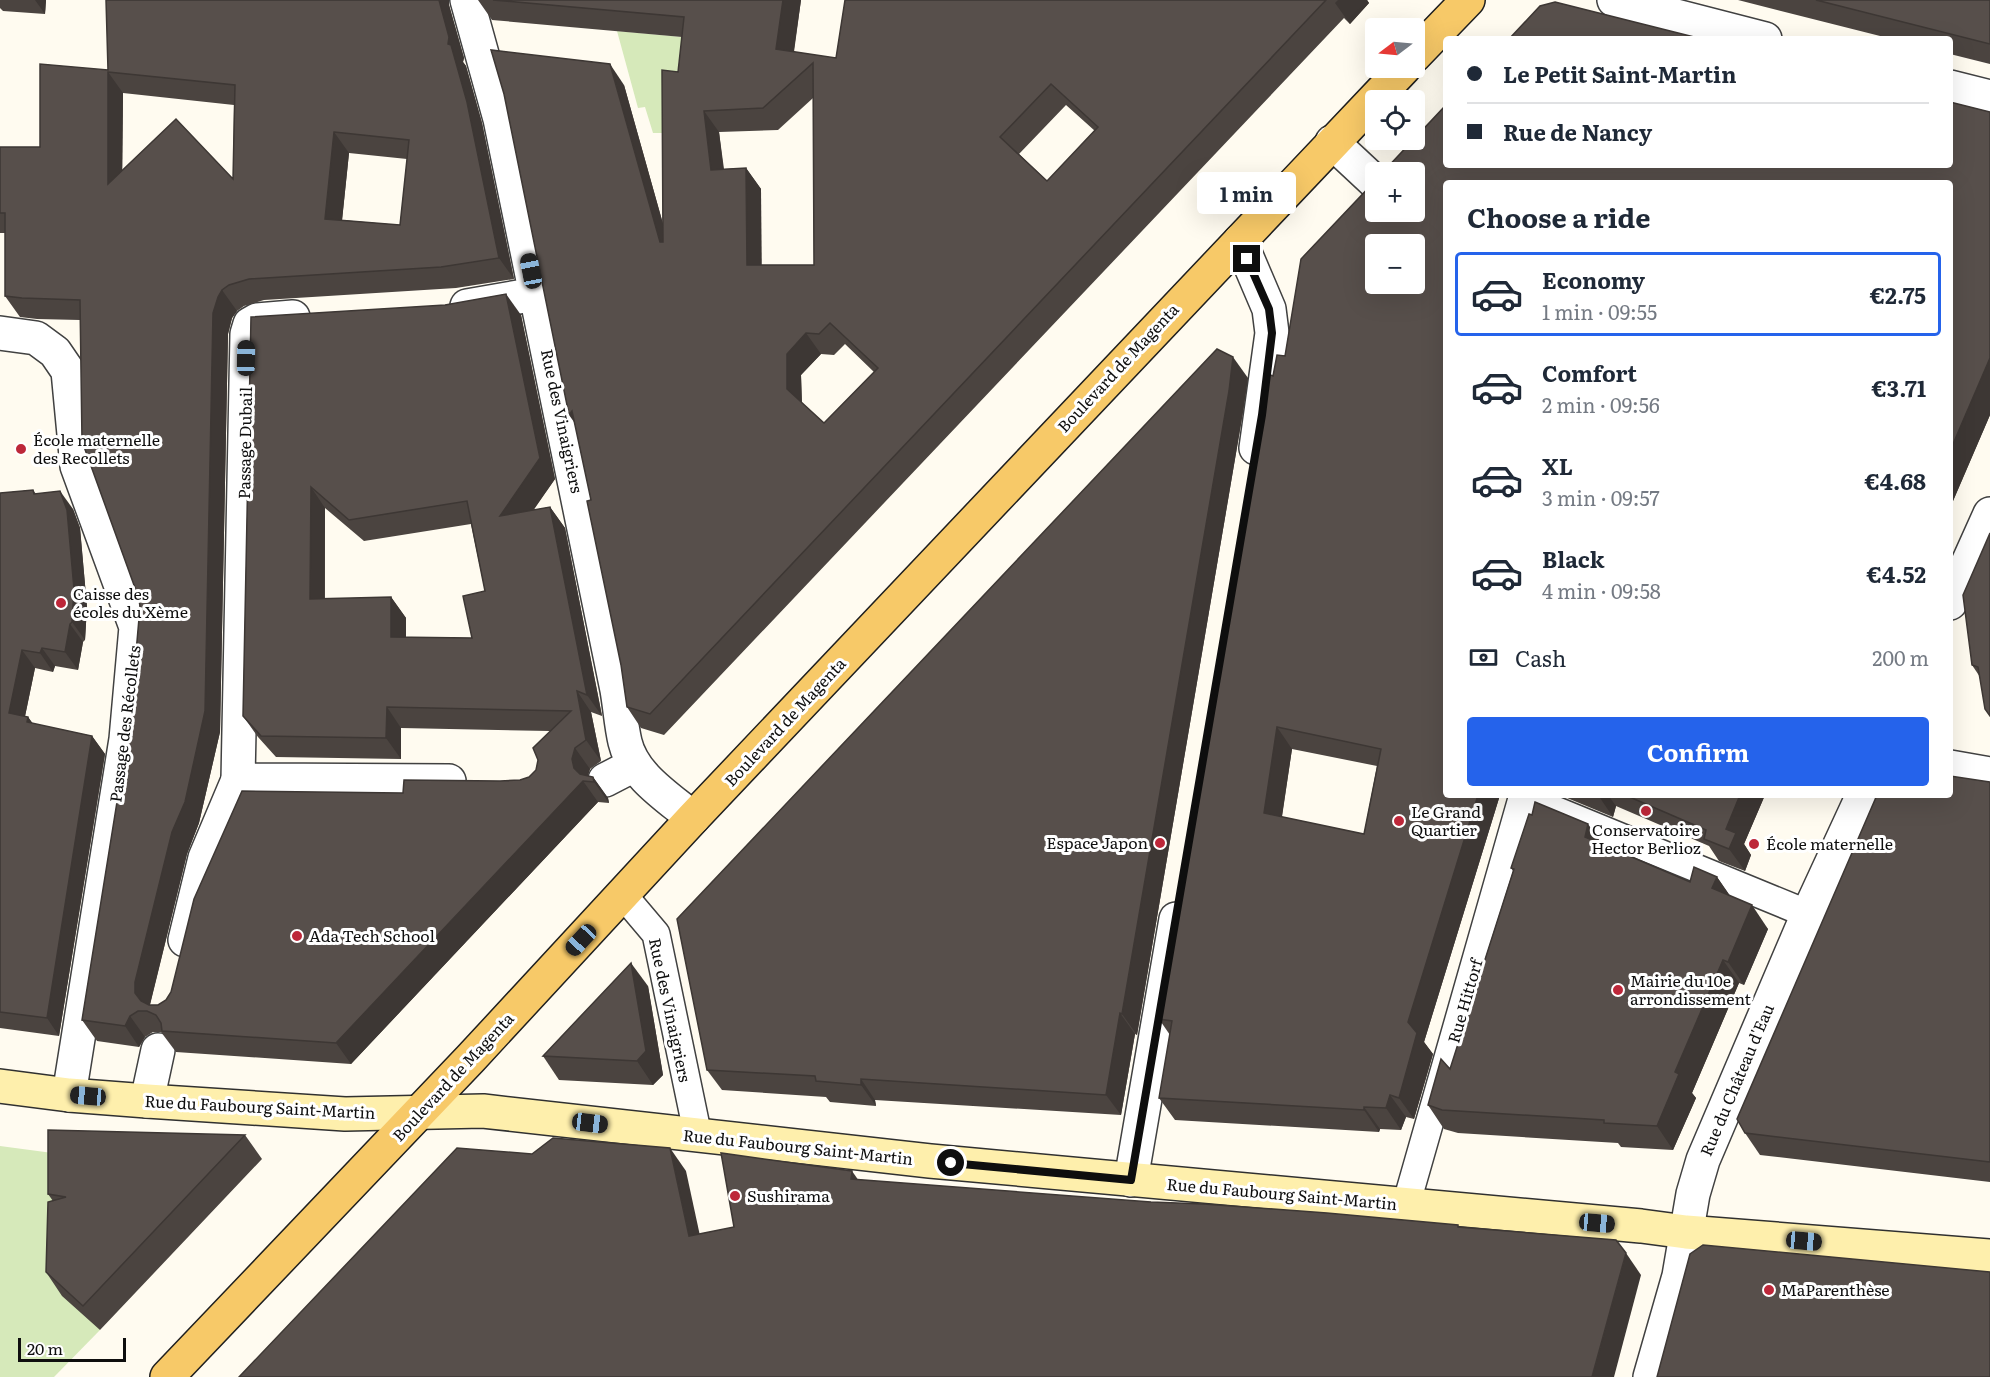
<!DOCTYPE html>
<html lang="en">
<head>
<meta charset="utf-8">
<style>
	body { margin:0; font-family:Literata,serif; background:#f6f6f7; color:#1f2937; height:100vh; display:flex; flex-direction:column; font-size:22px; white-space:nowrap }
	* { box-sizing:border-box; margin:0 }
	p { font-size:20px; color:#747a83 }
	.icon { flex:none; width:33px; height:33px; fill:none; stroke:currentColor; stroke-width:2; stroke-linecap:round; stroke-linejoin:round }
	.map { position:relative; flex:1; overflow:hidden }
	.details { position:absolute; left:1443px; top:180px; width:510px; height:618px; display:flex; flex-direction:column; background:#fff; border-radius:6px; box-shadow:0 6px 24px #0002 }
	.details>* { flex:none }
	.banner { position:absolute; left:1443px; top:36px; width:510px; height:132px; border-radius:6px; box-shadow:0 6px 24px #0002; display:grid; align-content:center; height:132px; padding:0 24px; background:#fff }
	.needle { width:39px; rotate:254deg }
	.controls { position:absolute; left:1365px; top:18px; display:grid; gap:12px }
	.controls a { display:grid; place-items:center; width:60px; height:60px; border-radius:6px; background:#fff; box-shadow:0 6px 24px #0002; font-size:30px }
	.scale { position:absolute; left:18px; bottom:15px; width:108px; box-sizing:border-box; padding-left:6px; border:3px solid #0e0e0e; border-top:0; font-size:16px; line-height:21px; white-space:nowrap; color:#0e0e0e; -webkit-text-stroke:4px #fff; paint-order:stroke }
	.end { position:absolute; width:27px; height:27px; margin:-14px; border:8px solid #0e0e0e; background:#fff; box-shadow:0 0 0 3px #fff }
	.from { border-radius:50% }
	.bubble { position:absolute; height:42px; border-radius:6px; background:#fff; box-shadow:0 6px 24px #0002; font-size:20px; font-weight:700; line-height:42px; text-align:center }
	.car { position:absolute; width:18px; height:36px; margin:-18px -9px; border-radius:8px; box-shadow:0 0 4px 2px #0007; background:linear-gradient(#222 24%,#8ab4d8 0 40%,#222 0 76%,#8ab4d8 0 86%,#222 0) }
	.banner b { display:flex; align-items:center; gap:21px; height:57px; font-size:22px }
	.banner b+b { border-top:2px solid #e0e1e3 }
	.banner i { width:15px; height:15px; background:#1f2937 }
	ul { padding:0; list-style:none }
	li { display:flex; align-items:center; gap:18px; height:84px; margin:0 12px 9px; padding:0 12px; border:3px solid transparent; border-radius:6px }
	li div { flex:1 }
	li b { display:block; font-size:22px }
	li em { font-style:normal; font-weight:700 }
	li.selected { border-color:#2563eb }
	li>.icon { width:54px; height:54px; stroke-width:1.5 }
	h2 { padding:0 24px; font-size:27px; line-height:72px }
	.pay { display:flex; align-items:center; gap:15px; height:66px; padding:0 24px; font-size:22px }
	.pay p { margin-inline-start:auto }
	.button { display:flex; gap:12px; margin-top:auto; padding:12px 24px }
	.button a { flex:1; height:69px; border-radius:6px; background:#2563eb; color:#fff; font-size:24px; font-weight:700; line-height:69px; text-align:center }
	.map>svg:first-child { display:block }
	.green { fill:#d6e9ba }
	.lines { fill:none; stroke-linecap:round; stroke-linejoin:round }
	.pedestrian-casing { stroke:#414141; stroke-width:30 }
	.minor-casing { stroke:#414141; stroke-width:36 }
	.secondary-casing { stroke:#303030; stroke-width:36 }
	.primary-casing { stroke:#1f1f1f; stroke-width:36 }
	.pedestrian { stroke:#fff; stroke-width:27 }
	.minor { stroke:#fff; stroke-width:33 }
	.secondary { stroke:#feefac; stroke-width:33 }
	.primary { stroke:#f7c968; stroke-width:33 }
	.wall { fill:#4b4440; fill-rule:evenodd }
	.shaded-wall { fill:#3d3734 }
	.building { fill:#574f4b; stroke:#3d3734; stroke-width:1.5; fill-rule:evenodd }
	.route { stroke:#0e0e0e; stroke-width:8 }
	.poi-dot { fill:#bd2739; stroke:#fff; stroke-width:2 }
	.labels { text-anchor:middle; stroke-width:6; stroke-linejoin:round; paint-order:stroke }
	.street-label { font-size:16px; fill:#0e0e0e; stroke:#fff }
	.poi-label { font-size:16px; fill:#0e0e0e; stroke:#fff; text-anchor:start }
</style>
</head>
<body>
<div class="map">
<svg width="1990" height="1377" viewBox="0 0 1990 1377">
	<rect width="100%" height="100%" fill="#fffbf0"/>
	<!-- green -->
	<g class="green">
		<path d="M617,31L682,37L675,91L677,133H653L645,107L638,108Z"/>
		<path d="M0,1146L60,1154L100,1330L54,1377H0Z"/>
	</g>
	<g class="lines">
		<!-- pedestrian casing -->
		<g class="pedestrian-casing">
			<g id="pedestrian">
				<path d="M1523,797L1808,914"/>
				<path d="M623,895L656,934L698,1136"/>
				<path d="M1406,1205L1523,795"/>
			</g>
		</g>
		<!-- minor casing -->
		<g class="minor-casing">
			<g id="minor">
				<path d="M467,0L500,119L617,690C620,707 621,725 625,742C633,776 668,797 693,818"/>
				<path d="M1614,0L1765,39"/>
				<path d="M1950,87L1990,97"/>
				<path d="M1332,142L1376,183"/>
				<path d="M1240,241L1269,309L1272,333L1256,448"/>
				<path d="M467,306L536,294"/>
				<path d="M293,317L257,320L250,324L247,334L238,780L449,781"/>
				<path d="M0,333L36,338L55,352L68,371L77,466L136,627L126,739L69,1095"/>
				<path d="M1950,603L1990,514"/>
				<path d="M1950,767L1990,774"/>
				<path d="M605,780L634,765"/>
				<path d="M185,940L205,858L238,780"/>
				<path d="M147,1101L158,1050"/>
				<path d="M1131,1180L1176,919"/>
				<path d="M1650,1377L1679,1276L1693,1194L1703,1160L1808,914L1863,795"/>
			</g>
		</g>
		<!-- secondary casing -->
		<g class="secondary-casing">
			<path id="secondary" d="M0,1086L69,1095L147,1101L345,1114L483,1111L930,1161L1641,1226L1686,1232L1990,1256"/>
		</g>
		<!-- primary casing -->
		<g class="primary-casing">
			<g id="primary">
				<path d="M1414,56L1468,0"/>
				<path d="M167,1377L471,1058L693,818L1404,68"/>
			</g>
		</g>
		<!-- pedestrian -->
		<use href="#pedestrian" class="pedestrian"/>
		<!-- minor -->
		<use href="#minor" class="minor"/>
		<!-- secondary -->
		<use href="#secondary" class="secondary"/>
		<!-- primary -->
		<use href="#primary" class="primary"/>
	</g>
	<!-- wall -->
	<g class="wall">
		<path d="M0,0H46L45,14L3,11L0,8Z"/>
		<path d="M478,0H801L794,52L836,58L845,0H1367L1369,3L1350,24L1344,18L664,735L641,728L627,707L621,665L591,500L624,85L663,224L682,37L492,20ZM813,98L814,265H761V189L746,168L724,169L719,132L778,130ZM1066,105L1095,131L1047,181L1019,154ZM845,344L874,372L824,423L802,403L801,375L821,354L834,355Z"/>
		<path d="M1738,0H1990V64L1950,54V39H1892Z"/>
		<path d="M449,5L464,58L463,62L466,66L482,123L514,279L456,288L264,300L244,306L237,311L232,318L228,334L220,732L199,823L187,854L150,1005H158L166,1000L403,793L520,780L529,777L536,770L550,731L401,728V759L276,757L258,737L243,716L251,317L521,315L555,479L533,510L550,507L565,528L602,716L591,712L601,761L590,769L588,776L593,777L608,798L609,803L598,802L351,1064L176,1052L161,1032H153L145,1037L139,1047L97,1041L82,1020L130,721L140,607L80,320L37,319L20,317L5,296V233H0V147H40L108,70ZM123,93L234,105L233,179L122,170ZM349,153L407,159L400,225L342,220ZM325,508L364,541L471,524L485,591L472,638L406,637V618L391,597L325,599Z"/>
		<path d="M1950,102L1990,112V415L1950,508V183H1446V795H1500L1424,1042L1433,1054L1414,1119L1406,1117L1401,1130L1380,1129L1379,1132L1175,1120L1159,1098L1170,1035L1159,1019L1268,374L1273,376L1277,355L1285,356L1301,259L1376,180V212H1414V172H1383L1446,105V165H1950ZM1376,244H1414V284H1376ZM1292,749L1377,766L1364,834L1282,817Z"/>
		<path d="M1248,378L1243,412L1137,1035L1135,1034L1121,1115L875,1100L876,1106L830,1102L826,1097L722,1090L707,1070Z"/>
		<path d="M33,490L36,494L73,509L80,528L87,607L85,640L83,642L78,670L55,666L53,672L35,668L25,716L28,717L33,724L92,736L105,754L59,1036L0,1028V493Z"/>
		<path d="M1990,533L1980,677L1972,665Z"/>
		<path d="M1990,782V1182L1760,1155L1745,1133Z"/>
		<path d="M1560,795H1765L1744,844L1751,855L1745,871L1719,861L1709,846L1616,806L1613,817Z"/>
		<path d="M1532,815L1690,882L1717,877L1730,896L1768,929L1744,985L1739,983L1692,1093L1696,1098L1673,1150L1621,1147L1618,1143L1458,1133L1444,1129L1428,1105L1450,1069L1513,871L1511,868Z"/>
		<path d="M648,986L663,1075L653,1085L559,1080L543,1056Z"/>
		<path d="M245,1135L262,1159L100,1330L62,1296L46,1272L53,1201L48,1194Z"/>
	</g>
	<!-- shaded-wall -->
	<g class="shaded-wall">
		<path d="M35,0H46L45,14Z"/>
		<path d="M439,0H449V5L464,58L463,62L466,66L482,123L514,279L499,258L448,44Z"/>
		<path d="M783,0H801L791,70L776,49Z"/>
		<path d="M1338,0H1367L1369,3L1350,24L1335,3Z"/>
		<path d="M610,64L624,85L674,263L660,242Z"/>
		<path d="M108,72L123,93L122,205L108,184Z"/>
		<path d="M704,111L719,132L726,191L711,170Z"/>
		<path d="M334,132L349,153L340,240L325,219Z"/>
		<path d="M746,168L761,189L762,286L747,265Z"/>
		<path d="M222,290L237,311L232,318L228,334L220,732L199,823L187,854L150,1004V1012L148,1011L135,993V982L213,313L218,297Z"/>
		<path d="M506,294L521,315L555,479L515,537L500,516Z"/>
		<path d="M806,333L821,354L801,375L802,410L787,389V354Z"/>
		<path d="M1233,357L1248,378L1243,412L1137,1035L1122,1014Z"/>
		<path d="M1990,358V415L1950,508V451Z"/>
		<path d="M572,411L584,436L569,415Z"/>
		<path d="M311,487L325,508L324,620L310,599Z"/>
		<path d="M60,491L73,509L80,528L87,607L85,640L72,622Z"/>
		<path d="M550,507L565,528L602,716L587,695Z"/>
		<path d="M391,597L406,618V658L391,637Z"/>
		<path d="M70,624L83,642L78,670L65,652Z"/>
		<path d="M42,648L55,666L53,672L40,653Z"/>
		<path d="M22,650L35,668L22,731L9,713Z"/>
		<path d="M577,691L591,712L601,761L586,740Z"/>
		<path d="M387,707L401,728V759L386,738Z"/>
		<path d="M28,717L41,735L27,722Z"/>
		<path d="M1277,727L1292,749L1279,835L1264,813Z"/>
		<path d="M92,736L105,754L59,1036L47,1018Z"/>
		<path d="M575,748L590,769L586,780L583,781L598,802L351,1064L336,1043L574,768L572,759Z"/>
		<path d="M593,777L608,798L609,803L594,782Z"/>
		<path d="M1478,795H1500L1424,1042L1433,1054L1414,1119L1399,1098L1408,1022Z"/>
		<path d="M1598,795H1608L1616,806L1613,817Z"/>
		<path d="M1740,795H1765L1744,844L1751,855L1745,871L1729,849L1726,829Z"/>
		<path d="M1588,824L1605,848L1585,837Z"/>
		<path d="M1717,877L1733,900L1712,888Z"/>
		<path d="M1752,905L1768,929L1744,985L1728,962Z"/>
		<path d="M1723,960L1739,983L1692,1093L1696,1098L1673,1150L1657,1126L1675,1072Z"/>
		<path d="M631,963L648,986L663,1075L653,1085L637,1061Z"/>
		<path d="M1120,1013L1135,1034L1121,1115L1106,1095Z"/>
		<path d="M130,1016L145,1037L139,1047L125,1026Z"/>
		<path d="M861,1079L875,1100L876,1106L861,1085Z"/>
		<path d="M1390,1095L1406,1117L1401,1130L1386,1108Z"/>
		<path d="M1364,1107L1380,1129L1379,1132L1364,1110Z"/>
		<path d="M670,1148L686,1171L705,1259L689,1236Z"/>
		<path d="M852,1171L868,1194L851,1179Z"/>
		<path d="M1626,1253L1641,1275L1614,1377H1592Z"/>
	</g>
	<!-- building -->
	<g class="building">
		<path d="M106,0H439L449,37L448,44L451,45L467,102L499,258L441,267L249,279L229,285L222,290L218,297L213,313L205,711L185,802L172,832L135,982V993L141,1001L149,1005H158L166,1000L171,992L194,899L242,791L403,793L404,780L500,781L520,780L529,777L536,770L538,760L533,748L571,711L387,707L386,738L261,736L243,716L251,317L445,305L506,294L540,458L500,516L550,507L587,695L577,691L586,740L575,748L572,759L574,768L580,774L593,777L594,782L583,781L336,1043L162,1031L161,1023L156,1015L147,1011H138L130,1016L125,1026L82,1020L130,721L140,607L139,599L82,441L80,300L22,298L5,296V213H0V147H40V64L108,70ZM108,72L235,85L233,179L176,119L108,184ZM334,132L409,140L400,225L325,219ZM311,487L349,520L467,501L485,591L463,596L472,638L391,637V597L310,599Z"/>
		<path d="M493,0H783L776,49L836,58L845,0H1326L650,714L627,707L621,665L587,501L591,500L572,411L569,415L504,94L491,50L610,64L660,242H663L662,70L678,72L684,17ZM813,63L814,265H747L746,168L711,170L704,111L763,108ZM1051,84L1098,127L1047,181L1000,137ZM830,323L878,368L824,423L787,389V354L806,333L819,334Z"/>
		<path d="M1816,0H1990V44Z"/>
		<path d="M1555,2L1702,39H1509L1540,6Z"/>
		<path d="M1950,102L1990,112V358L1950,451V183H1446V795H1478L1408,1022L1417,1033L1399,1098L1390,1095L1386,1108L1364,1107V1110L1159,1098L1172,1021L1159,1019L1268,374L1273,376L1277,355L1285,356L1301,259L1376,180V212H1414V172H1383L1446,105V165H1950ZM1376,244H1414V284H1376ZM1277,727L1381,749L1364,834L1264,813Z"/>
		<path d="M1217,349L1233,357L1229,391L1122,1014L1120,1013L1106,1095L861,1079V1085L816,1081L815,1076L707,1070L677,919Z"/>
		<path d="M33,490L34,494L60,491L67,510L74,589L72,622L70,624L65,652L42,648L40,653L22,650L9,713L28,717L27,722L92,736L47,1018L0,1012V493Z"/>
		<path d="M1990,533V716L1985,709L1978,667L1972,665L1963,595Z"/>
		<path d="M1950,776L1990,782V1162L1745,1133L1737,1119L1877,795H1950Z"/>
		<path d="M1625,795H1740L1726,829L1736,833L1729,849L1704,839L1706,830Z"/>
		<path d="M1535,802L1588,824L1585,837L1690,882L1694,867L1717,877L1712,888L1752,905L1728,962L1723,960L1675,1072L1679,1074L1657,1126L1604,1123V1120L1442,1110L1428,1105L1441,1059L1450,1069L1514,869L1511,868L1529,814L1532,815Z"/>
		<path d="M631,963L646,1051L637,1061L543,1056Z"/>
		<path d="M48,1130L245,1135L83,1306L46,1272L48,1202L66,1197L48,1194Z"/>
		<path d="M553,1138L670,1148L689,1236L734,1227L721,1153L852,1171L851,1179L1151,1202L1204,1204L1327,1213L1458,1225V1227L1616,1240L1626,1253L1592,1377H239L457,1148L532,1154Z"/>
		<path d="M1703,1245L1990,1272V1377H1657L1690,1254Z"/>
	</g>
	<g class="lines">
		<!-- route -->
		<path class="route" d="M951,1163L1131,1180L1262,415L1272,333L1269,309L1247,259"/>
	</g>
	<!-- markers -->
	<g class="poi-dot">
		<circle cx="21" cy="449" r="6"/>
		<circle cx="61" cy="603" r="6"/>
		<circle cx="1646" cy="811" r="6"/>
		<circle cx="1399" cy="821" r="6"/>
		<circle cx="1160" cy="843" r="6"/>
		<circle cx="1754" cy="844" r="6"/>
		<circle cx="297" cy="936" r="6"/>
		<circle cx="1618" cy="990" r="6"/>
		<circle cx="735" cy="1196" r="6"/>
		<circle cx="1769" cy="1290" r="6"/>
	</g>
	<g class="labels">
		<!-- street labels -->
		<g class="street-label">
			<text transform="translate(1118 368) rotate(-47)" y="6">Boulevard de Magenta</text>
			<text transform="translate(562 421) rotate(78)" y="6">Rue des Vinaigriers</text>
			<text transform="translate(245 443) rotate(-89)" y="6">Passage Dubail</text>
			<text transform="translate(785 722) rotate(-47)" y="6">Boulevard de Magenta</text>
			<text transform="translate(125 724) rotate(-83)" y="6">Passage des Récollets</text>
			<text transform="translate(1465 1001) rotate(-74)" y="6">Rue Hittorf</text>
			<text transform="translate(670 1010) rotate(78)" y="6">Rue des Vinaigriers</text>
			<text transform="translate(453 1077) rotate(-47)" y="6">Boulevard de Magenta</text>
			<text transform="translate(1737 1080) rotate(-67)" y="6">Rue du Château d'Eau</text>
			<text transform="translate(260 1107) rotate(3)" y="6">Rue du Faubourg Saint-Martin</text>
			<text transform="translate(798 1147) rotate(6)" y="6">Rue du Faubourg Saint-Martin</text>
			<text transform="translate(1282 1194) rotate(5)" y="6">Rue du Faubourg Saint-Martin</text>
		</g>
		<!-- poi labels -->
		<g class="poi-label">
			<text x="33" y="446">École maternelle<tspan x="33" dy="18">des Recollets</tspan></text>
			<text x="73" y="600">Caisse des<tspan x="73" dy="18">écoles du Xème</tspan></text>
			<text x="1411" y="818">Le Grand<tspan x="1411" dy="18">Quartier</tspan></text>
			<text x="1646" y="836" text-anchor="middle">Conservatoire<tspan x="1646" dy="18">Hector Berlioz</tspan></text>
			<text x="1148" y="849" text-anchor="end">Espace Japon</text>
			<text x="1766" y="850">École maternelle</text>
			<text x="309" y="942">Ada Tech School</text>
			<text x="1630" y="987">Mairie du 10e<tspan x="1630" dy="18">arrondissement</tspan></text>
			<text x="747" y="1202">Sushirama</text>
			<text x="1781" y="1296">MaParenthèse</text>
		</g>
	</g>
</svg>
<div class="controls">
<a><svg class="needle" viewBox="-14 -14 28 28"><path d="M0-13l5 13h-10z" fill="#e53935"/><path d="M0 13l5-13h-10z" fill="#747a83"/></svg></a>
<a><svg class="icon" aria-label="locate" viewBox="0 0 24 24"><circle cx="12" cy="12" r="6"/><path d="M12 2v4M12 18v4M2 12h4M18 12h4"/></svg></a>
<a>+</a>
<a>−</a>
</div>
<div class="scale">20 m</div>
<i class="end from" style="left:951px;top:1163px"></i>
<i class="end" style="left:1247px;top:259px"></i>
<div class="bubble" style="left:1197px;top:172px;width:99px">1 min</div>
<i class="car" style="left:531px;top:271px;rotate:349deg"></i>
<i class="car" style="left:246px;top:358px;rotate:1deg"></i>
<i class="car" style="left:581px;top:940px;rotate:223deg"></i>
<i class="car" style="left:88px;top:1096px;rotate:275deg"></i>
<i class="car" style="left:590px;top:1123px;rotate:97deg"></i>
<i class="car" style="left:1597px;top:1223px;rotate:95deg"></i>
<i class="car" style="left:1804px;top:1241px;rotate:95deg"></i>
<div class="banner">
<b><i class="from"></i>Le Petit Saint-Martin</b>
<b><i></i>Rue de Nancy</b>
</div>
<section class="details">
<h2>Choose a ride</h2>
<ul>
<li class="selected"><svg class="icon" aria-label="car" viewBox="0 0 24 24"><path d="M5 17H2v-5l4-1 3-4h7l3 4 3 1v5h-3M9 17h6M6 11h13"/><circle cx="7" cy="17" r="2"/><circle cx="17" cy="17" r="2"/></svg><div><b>Economy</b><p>1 min · 09:55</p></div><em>€2.75</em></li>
<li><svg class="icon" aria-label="car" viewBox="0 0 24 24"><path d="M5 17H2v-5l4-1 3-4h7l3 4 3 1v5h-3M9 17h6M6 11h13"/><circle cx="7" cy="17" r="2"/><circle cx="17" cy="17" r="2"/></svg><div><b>Comfort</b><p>2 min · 09:56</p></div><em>€3.71</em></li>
<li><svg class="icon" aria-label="car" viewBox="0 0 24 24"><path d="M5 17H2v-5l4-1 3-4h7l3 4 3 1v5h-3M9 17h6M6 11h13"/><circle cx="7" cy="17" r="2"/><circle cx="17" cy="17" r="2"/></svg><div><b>XL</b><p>3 min · 09:57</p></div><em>€4.68</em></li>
<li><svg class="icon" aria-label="car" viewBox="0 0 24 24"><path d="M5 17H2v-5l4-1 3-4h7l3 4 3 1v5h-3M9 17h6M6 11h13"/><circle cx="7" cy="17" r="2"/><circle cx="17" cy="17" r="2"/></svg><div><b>Black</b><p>4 min · 09:58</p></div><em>€4.52</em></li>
</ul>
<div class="pay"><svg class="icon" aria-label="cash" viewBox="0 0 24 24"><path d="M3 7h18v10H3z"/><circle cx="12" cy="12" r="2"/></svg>Cash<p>200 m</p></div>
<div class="button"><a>Confirm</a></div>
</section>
</div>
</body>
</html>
